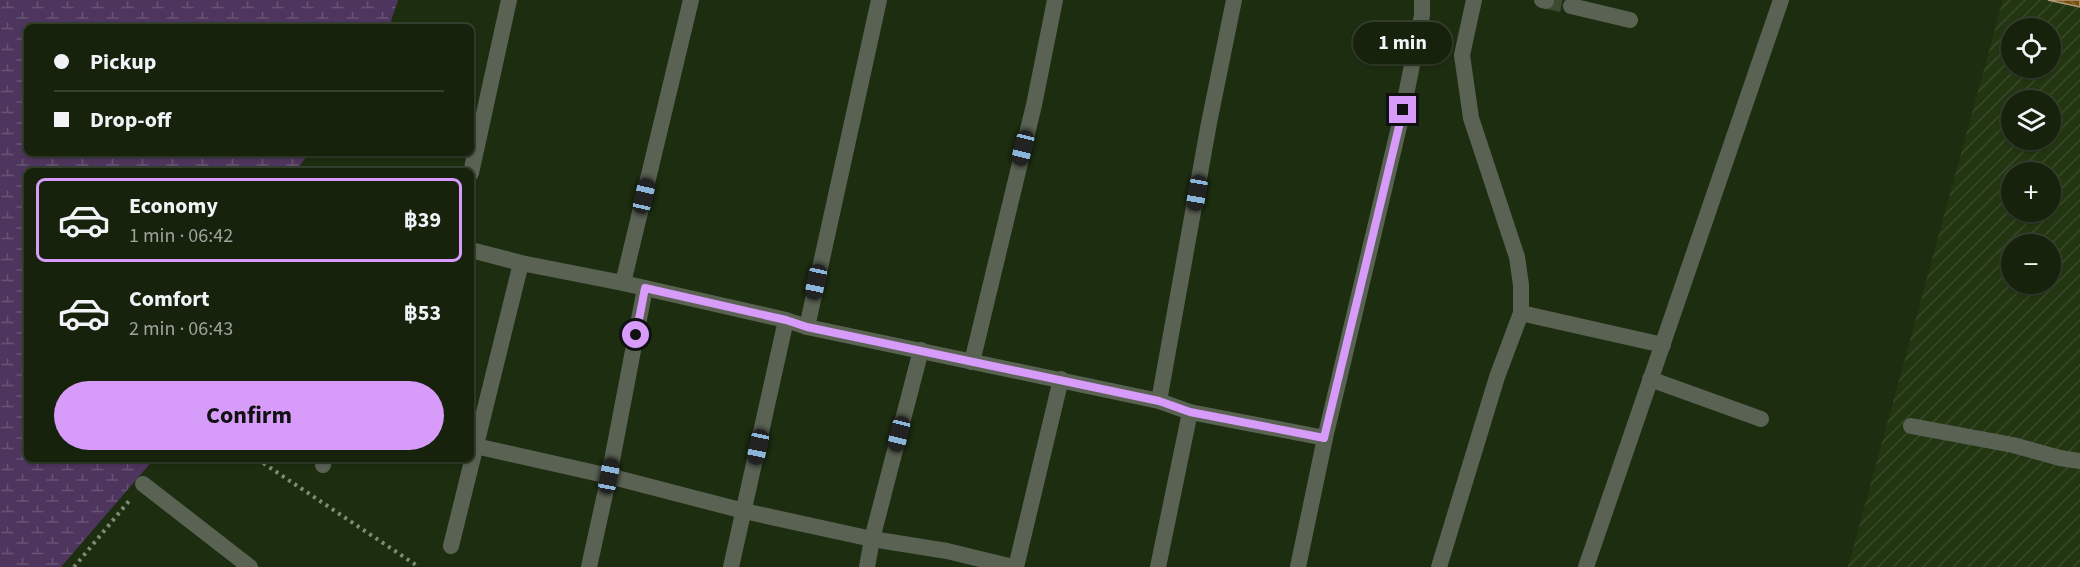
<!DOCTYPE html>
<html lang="en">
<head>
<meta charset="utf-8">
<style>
	body { margin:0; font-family:"Source Sans 3",sans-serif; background:#232f1a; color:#f1f3f6; height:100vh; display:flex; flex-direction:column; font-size:22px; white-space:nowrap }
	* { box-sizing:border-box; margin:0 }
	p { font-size:20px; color:#9ea49d }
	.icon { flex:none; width:33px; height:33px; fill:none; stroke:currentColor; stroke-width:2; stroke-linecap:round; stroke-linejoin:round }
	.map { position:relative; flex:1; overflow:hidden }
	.panel { position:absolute; left:24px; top:168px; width:450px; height:294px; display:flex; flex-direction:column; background:#16220c; border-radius:9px; box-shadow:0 2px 4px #0004,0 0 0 2px #353f2d }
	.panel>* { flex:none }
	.hud { position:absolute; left:24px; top:24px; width:450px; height:132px; border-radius:9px; box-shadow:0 2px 4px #0004,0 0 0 2px #353f2d; display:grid; align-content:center; height:132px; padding:0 30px; background:#16220c }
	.tools { position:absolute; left:2001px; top:18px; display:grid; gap:12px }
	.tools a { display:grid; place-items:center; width:60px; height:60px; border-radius:50%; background:#16220c; box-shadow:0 2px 4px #0004,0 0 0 2px #353f2d; font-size:30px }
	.end { position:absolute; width:27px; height:27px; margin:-14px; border:8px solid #d79bf9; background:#111; box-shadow:0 0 0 3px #111 }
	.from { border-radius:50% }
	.bubble { position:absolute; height:42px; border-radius:21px; background:#16220c; box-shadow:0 2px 4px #0004,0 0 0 2px #353f2d; font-size:20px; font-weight:700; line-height:42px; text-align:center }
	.car { position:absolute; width:18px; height:36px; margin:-18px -9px; border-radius:8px; box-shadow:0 0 4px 2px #0007; background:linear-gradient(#222 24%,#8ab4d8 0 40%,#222 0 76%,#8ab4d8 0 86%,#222 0) }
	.hud b { display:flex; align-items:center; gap:21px; height:57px; font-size:22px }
	.hud b+b { border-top:2px solid #353f2d }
	.hud i { width:15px; height:15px; background:#f1f3f6 }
	ul { padding:10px 0 0; list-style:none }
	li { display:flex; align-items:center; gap:18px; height:84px; margin:0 12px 9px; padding:0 18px; border:3px solid transparent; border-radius:9px }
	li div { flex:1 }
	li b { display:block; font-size:22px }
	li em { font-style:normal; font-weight:700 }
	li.on { border-color:#d79bf9 }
	li>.icon { width:54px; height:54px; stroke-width:1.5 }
	.button { display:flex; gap:12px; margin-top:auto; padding:12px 30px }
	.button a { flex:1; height:69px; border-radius:36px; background:#d79bf9; color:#111; font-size:24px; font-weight:700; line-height:69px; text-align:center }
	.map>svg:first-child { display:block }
	.industrial { fill:url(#industrial-furrows); fill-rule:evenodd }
	.wetland { fill:url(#wetland-marsh) }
	.building { fill:url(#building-back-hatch); stroke:#b19878; stroke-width:1.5 }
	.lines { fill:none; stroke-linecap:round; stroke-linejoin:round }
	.minor-tunnel { stroke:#3c4b30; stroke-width:16; stroke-dasharray:16 8; stroke-linecap:butt }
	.path { stroke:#7f8c74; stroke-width:4; stroke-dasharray:3 4.5; stroke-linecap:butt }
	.service { stroke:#5a6254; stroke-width:16 }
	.minor { stroke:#5a6254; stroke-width:16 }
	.route { stroke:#d79bf9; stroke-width:8 }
</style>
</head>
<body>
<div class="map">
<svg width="2080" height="567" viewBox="0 0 2080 567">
	<defs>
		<pattern id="industrial-furrows" width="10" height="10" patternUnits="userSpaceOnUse" patternTransform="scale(1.5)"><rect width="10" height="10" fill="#233612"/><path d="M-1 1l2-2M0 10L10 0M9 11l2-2" fill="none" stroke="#384a29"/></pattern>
		<pattern id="wetland-marsh" width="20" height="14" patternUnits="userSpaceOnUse" patternTransform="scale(1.5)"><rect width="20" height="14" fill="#4e355d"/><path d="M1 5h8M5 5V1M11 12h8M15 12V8" fill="none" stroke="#685374"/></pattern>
		<pattern id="building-back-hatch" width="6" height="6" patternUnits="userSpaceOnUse" patternTransform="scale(1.5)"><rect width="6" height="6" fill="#795010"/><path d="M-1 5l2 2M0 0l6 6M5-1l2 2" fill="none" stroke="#8c6a33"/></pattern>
	</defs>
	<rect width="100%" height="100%" fill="#1d2d10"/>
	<!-- industrial -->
	<path class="industrial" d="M2003,0H2048L2080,7V567H1848ZM2012,28H2050V68H2012ZM2012,100H2050V140H2012ZM2012,172H2050V212H2012ZM2012,244H2050V284H2012Z"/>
	<!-- wetland -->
	<path class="wetland" d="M0,0H398L389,27H27V153H309L296,171H27V459H154L61,567H0Z"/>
	<!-- building -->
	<path class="building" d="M2048,0H2080V7Z"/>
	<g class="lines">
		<!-- minor-tunnel -->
		<path class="minor-tunnel" d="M1546,1L1571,6"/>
		<!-- path -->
		<g class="path">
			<path d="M257,459L419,567"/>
			<path d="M74,567L129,501"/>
		</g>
		<!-- service -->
		<g class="service">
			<path d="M1521,313L1663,345"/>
			<path d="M1650,379L1761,419"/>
			<path d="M1911,426L2013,445L2060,458L2080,461"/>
			<path d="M143,484L250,567"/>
			<path d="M1586,567L1781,0"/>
		</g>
		<!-- minor -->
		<g class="minor">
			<path d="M1542,0L1546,1"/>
			<path d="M1571,6L1630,20"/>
			<path d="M471,173L509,0"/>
			<path d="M471,250L521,263L623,283L786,320L807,327L1159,401L1190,412L1325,438"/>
			<path d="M623,283L691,0"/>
			<path d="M807,327L879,0"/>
			<path d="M972,362L1034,105L1055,0"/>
			<path d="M1159,401L1209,123L1234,0"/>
			<path d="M471,445L609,476L744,511L872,539L947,551L1013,567"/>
			<path d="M323,465L324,459"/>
			<path d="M451,546L521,263"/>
			<path d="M589,567L609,476L645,288"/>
			<path d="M731,567L786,320"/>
			<path d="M867,567L872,539L921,350"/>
			<path d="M1016,567L1061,379"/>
			<path d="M1158,567L1190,412"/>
			<path d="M1298,567L1325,438L1403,110L1422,15V0"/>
			<path d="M1439,567L1497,377L1521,313V285L1517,257L1471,118L1462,55L1474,0"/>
		</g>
	</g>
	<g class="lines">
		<!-- route -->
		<path class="route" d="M636,335L645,288L786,320L807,327L1159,401L1190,412L1324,438L1403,110"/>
	</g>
</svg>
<div class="tools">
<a><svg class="icon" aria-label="locate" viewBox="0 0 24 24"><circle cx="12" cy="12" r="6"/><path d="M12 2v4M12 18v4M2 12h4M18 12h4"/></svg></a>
<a><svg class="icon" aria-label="layers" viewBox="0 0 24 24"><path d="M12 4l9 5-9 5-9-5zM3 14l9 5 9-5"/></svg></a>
<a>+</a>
<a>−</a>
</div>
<i class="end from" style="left:636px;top:335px"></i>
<i class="end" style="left:1403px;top:110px"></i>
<div class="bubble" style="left:1353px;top:22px;width:99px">1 min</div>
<i class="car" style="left:1023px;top:148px;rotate:194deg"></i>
<i class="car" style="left:1197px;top:193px;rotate:190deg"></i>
<i class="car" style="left:644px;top:196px;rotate:13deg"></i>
<i class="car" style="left:816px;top:282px;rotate:192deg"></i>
<i class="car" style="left:899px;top:434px;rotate:194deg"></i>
<i class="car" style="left:758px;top:447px;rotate:192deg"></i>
<i class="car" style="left:609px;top:476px;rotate:11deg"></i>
<div class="hud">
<b><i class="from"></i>Pickup</b>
<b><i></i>Drop-off</b>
</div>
<section class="panel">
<ul>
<li class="on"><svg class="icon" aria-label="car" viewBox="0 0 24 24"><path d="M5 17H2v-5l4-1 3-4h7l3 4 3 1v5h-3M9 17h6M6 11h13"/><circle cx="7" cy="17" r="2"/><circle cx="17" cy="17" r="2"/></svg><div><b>Economy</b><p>1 min · 06:42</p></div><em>฿39</em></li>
<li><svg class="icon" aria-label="car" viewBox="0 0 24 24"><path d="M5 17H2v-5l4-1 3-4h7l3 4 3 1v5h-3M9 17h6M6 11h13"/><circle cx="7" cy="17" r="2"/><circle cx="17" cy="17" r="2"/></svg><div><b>Comfort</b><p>2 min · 06:43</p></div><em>฿53</em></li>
</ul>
<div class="button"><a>Confirm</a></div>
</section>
</div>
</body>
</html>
